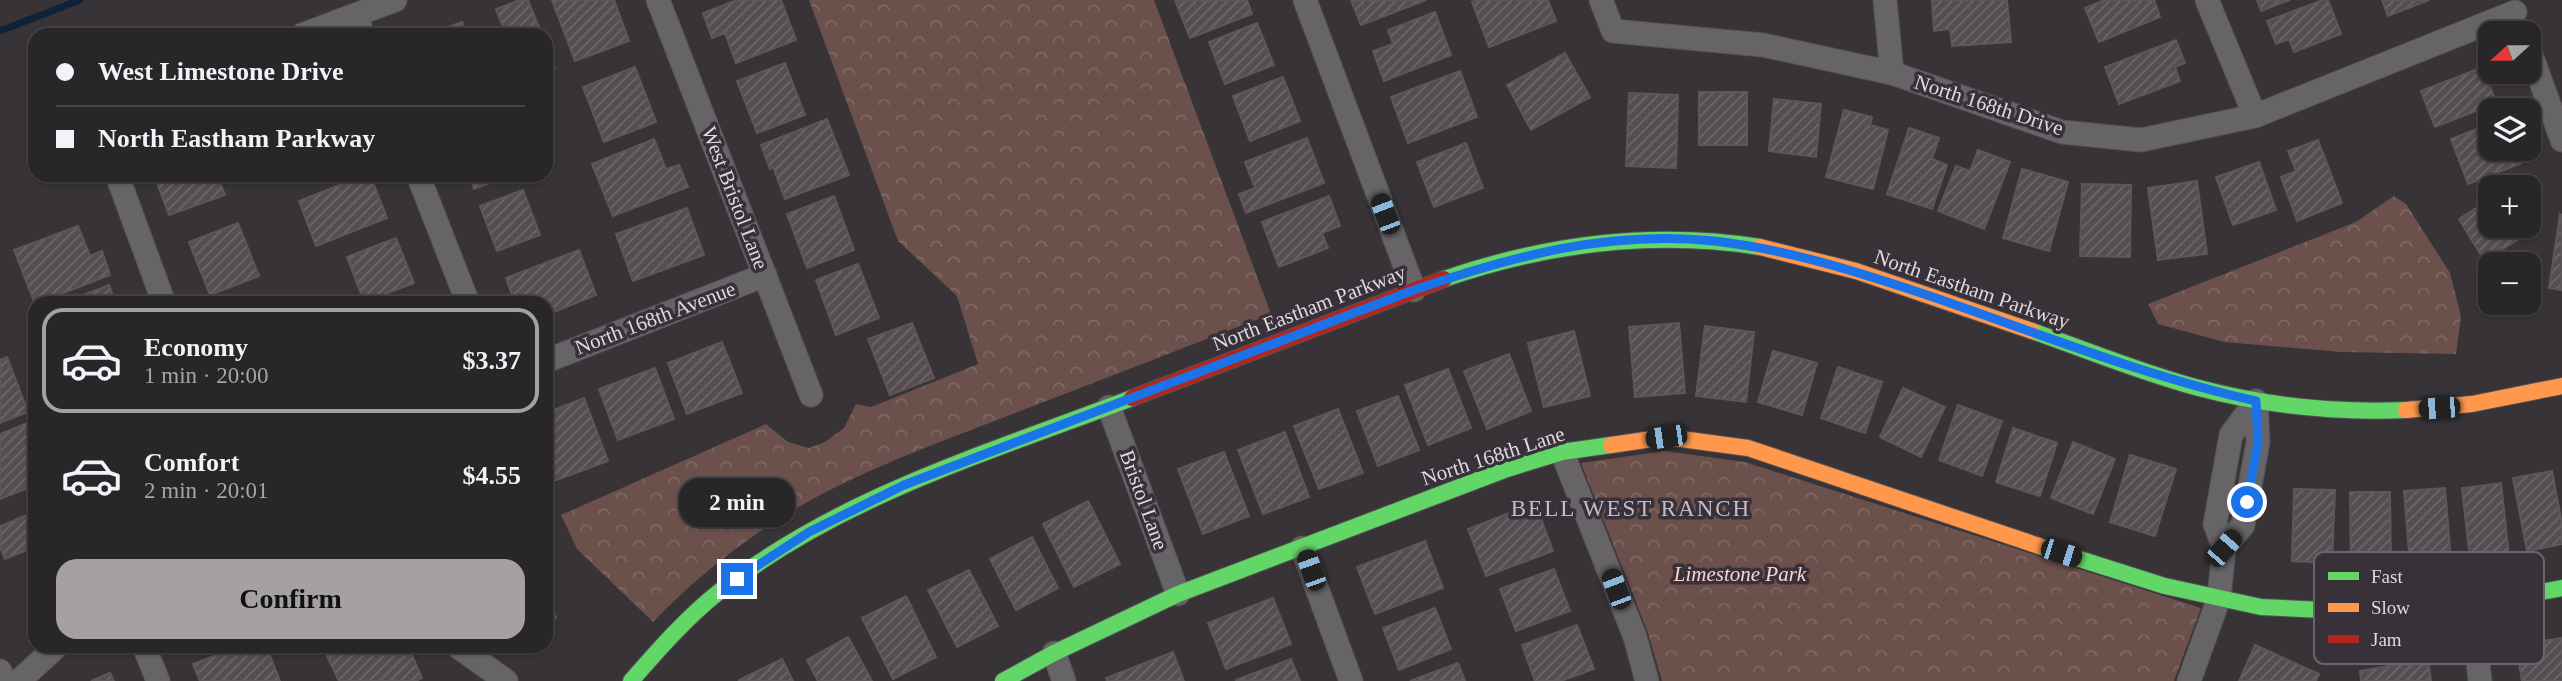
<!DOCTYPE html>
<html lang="en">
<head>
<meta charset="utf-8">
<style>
	body { margin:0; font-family:"Times New Roman",serif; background:#353235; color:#f1f3f6; height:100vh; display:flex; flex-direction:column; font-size:26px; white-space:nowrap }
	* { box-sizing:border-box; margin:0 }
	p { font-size:23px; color:#a5a5a8 }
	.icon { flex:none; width:38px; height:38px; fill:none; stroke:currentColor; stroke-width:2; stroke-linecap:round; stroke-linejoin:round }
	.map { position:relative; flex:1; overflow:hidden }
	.panel { position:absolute; left:28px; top:296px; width:525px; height:357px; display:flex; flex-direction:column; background:#292629; border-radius:21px; box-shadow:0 2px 5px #0004,0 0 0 2px #454346 }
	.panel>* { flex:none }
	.banner { position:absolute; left:28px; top:28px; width:525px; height:154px; border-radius:21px; box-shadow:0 2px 5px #0004,0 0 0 2px #454346; display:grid; align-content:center; height:154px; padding:0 28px; background:#292629 }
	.needle { width:46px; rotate:249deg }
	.buttons { position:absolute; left:2478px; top:21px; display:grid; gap:14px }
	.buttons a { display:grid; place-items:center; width:63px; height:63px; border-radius:14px; background:#292629; box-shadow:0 2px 5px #0004,0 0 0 2px #454346; font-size:35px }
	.end { position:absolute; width:32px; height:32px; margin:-16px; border:9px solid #1a73e8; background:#fff; box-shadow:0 0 0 4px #fff }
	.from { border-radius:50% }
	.bubble { position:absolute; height:49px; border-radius:21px; background:#292629; box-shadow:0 2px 5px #0004,0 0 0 2px #454346; font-size:23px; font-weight:700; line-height:49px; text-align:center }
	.car { position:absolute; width:21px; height:42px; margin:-21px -10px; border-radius:9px; box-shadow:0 0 5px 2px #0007; background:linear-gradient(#222 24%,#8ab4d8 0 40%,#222 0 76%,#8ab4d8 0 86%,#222 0) }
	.banner b { display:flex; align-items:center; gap:24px; height:66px; font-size:26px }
	.banner b+b { border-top:2px solid #454346 }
	.banner i { width:18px; height:18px; background:#f1f3f6 }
	ul { padding:12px 0 0; list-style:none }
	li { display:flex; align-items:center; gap:21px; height:105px; margin:0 14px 10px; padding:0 14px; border:4px solid transparent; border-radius:21px }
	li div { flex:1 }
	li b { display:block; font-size:26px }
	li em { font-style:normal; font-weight:700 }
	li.current { border-color:#a4a0a4 }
	li>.icon { width:63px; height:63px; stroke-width:1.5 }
	.button { display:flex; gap:14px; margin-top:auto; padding:14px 28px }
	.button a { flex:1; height:80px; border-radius:21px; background:#a4a0a4; color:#111; font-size:28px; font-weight:700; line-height:80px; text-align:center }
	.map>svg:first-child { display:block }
	.park { fill:url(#park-crowns) }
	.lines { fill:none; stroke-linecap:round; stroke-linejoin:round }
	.stream { stroke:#0f2238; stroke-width:7 }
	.building { fill:url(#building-hatch); stroke:#5c575a; stroke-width:2 }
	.street-casing { stroke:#545155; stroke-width:25 }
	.fast-casing { stroke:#545155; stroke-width:18 }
	.slow-casing { stroke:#545155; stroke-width:18 }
	.jam-casing { stroke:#545155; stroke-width:18 }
	.street { stroke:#676468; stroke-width:23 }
	.fast { stroke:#63d668; stroke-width:16 }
	.slow { stroke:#ff974d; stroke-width:16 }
	.jam { stroke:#b3261e; stroke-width:16 }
	.route { stroke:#1a73e8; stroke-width:9 }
	.labels { text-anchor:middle; stroke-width:7; stroke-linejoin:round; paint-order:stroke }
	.street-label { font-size:21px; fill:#dedadf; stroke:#383139 }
	.park-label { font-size:21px; font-style:italic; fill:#ffd3cb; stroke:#383139 }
	.neighbourhood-label { font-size:23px; letter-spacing:2px; fill:#c4bbc5; stroke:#383139 }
	.key { fill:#383139; stroke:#6a646b; stroke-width:2 }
	.key-label { font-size:19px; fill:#dedadf }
</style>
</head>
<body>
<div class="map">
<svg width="2562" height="681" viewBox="0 0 2562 681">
	<defs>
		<pattern id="park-crowns" width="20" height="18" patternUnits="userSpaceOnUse" patternTransform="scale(1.75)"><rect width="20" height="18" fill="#6b504b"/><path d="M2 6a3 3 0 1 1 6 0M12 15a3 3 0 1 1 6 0" fill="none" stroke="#806964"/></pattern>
		<pattern id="building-hatch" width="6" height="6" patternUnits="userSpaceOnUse" patternTransform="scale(1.75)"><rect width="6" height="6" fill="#554d52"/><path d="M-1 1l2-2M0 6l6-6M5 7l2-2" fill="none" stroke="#6d666a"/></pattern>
	</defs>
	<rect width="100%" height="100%" fill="#373337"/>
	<!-- park -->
	<g class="park">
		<path d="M809,0H1154L1271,314C1189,346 1106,378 1023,410C959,435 893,458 832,489C766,522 704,569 653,622L577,549L561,515L766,424L788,442L809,448L825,442L844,428L856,404L871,407L978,364L957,296L898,241Z"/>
		<path d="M2394,196L2406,204L2450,273L2461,316L2456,354L2341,352L2224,342L2158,324L2148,304L2356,222Z"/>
		<path d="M1665,451L1745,462L2201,608L2174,681H1662L1648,633L1581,463Z"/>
	</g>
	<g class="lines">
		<!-- stream -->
		<path class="stream" d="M0,31L80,0"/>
	</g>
	<!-- building -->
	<g class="building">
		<path d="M520,0H528L542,35H496L505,32L496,9Z"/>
		<path d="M552,0H614L629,41L575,61Z"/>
		<path d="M737,0H781L796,40L736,63L725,33L712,38L703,13Z"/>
		<path d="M1175,0H1247L1252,14L1190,38Z"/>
		<path d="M1351,0H1426L1361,25Z"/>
		<path d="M1477,0H1548L1556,21L1489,47L1472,2Z"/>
		<path d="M1932,0H2007L2011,42L1952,46L1950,29L1934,31Z"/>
		<path d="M2105,0H2154L2160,17L2099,42L2085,8Z"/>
		<path d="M2257,0H2290L2261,11Z"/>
		<path d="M2323,0H2328L2341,34L2294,52L2289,39L2276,44L2267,21Z"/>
		<path d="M2382,0H2429L2388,16Z"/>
		<path d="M1435,12L1451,55L1384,81L1373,51L1393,44L1388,30Z"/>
		<path d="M462,22L467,35H432L431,33Z"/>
		<path d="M1257,23L1274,65L1225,84L1209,42Z"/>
		<path d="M2176,40L2185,63L2175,67L2180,81L2119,104L2105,67Z"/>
		<path d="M546,46L555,69L546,72Z"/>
		<path d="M1565,53L1590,97L1531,130L1507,85Z"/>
		<path d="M785,63L805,115L757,133L737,81Z"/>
		<path d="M635,67L656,122L604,142L583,87Z"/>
		<path d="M2483,67L2496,103L2435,127L2421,91Z"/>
		<path d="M1460,71L1477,117L1408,143L1391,97Z"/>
		<path d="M1283,77L1300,121L1250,141L1233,96Z"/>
		<rect x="1699" y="92" width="48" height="53"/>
		<path d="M1629,93L1678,95L1676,168L1626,166Z"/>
		<path d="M1774,99L1821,104L1816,157L1769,151Z"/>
		<path d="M1844,110L1872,117L1870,125L1888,130L1873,189L1826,177Z"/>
		<path d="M827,119L849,175L785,199L773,167L770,169L761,145Z"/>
		<path d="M2490,124V149H2517L2522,163L2468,184L2451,139Z"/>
		<path d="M1909,128L1939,138L1932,159L1947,165L1932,209L1887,194Z"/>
		<path d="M1307,138L1324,183L1246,213L1239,194L1255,188L1245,162Z"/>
		<path d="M654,139L666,169L679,165L688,187L613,216L592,164Z"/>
		<path d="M2318,140L2342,203L2297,221L2281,177L2296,171L2288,151Z"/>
		<path d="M1466,143L1483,188L1434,207L1417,162Z"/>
		<path d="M1978,150L2010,162L1984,229L1938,211L1956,166L1970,171Z"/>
		<path d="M2259,162L2276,210L2233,225L2216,177Z"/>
		<path d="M2022,169L2068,182L2049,251L2003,238Z"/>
		<path d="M154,175H217L225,195L169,215Z"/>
		<path d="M365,175H370L387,218L316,246L299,201Z"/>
		<path d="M469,175H511L474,189Z"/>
		<path d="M2197,181L2207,254L2158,260L2148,188Z"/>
		<path d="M2082,184L2131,185L2130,257L2080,256Z"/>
		<path d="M523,190L540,235L497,251L480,206Z"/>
		<path d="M834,196L854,250L807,268L787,214Z"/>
		<path d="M1329,196L1340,226L1322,233L1328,248L1279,267L1262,222Z"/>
		<path d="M2490,199V226H2529V216L2536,229L2484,260L2459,219Z"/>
		<path d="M687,208L704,255L633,281L616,234Z"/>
		<path d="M2560,214L2562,215V290L2549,288Z"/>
		<path d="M238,223L259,276L210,295L189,242Z"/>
		<path d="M78,226L90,256L102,251L110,275L35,304L14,250Z"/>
		<path d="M396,238L414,283L364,302L347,257Z"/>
		<path d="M579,250L596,295L546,315V303H515L506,278Z"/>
		<path d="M858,264L879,318L836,335L816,280Z"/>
		<path d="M109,285L116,303H63Z"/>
		<path d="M262,295L265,303H241Z"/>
		<path d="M912,323L934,378L890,395L868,339Z"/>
		<path d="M1679,323L1685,393L1635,397L1629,327Z"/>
		<path d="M1705,326L1754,332L1746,402L1696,396Z"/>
		<path d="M1574,331L1590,396L1544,407L1528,343Z"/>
		<path d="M722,342L742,393L687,414L668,363Z"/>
		<path d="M1773,351L1817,363L1802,415L1758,402Z"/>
		<path d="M1509,354L1531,411L1487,429L1464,371Z"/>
		<path d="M7,357L28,412L0,423V360Z"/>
		<path d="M1838,367L1882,382L1865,433L1821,418Z"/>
		<path d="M655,368L674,419L618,440L599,389Z"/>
		<path d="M1448,369L1471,428L1428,445L1405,385Z"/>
		<path d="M1903,388L1945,407L1921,457L1880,437Z"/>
		<path d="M1398,396L1419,450L1378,466L1357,411Z"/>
		<path d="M584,398L608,461L554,481L546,460V404L551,402L554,410Z"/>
		<path d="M1958,405L2002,421L1982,476L1939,460Z"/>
		<path d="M1338,409L1363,473L1319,489L1294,426Z"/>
		<path d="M28,423L35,440V485L0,499V434Z"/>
		<path d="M2013,428L2057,443L2040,496L1996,482Z"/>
		<path d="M1285,432L1309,497L1263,514L1238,450Z"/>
		<path d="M2073,442L2115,459L2093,514L2051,498Z"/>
		<path d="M1224,452L1249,516L1203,534L1178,469Z"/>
		<path d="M2130,455L2176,469L2155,536L2110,522Z"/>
		<path d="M2552,471L2562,524V544L2527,551L2513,478Z"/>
		<path d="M2501,483L2509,556L2470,560L2462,488Z"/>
		<path d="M2445,488L2451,561L2410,564L2404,491Z"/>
		<path d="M2294,489L2335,490L2332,563L2292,561Z"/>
		<path d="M2350,492H2390L2391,566L2351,567Z"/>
		<path d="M1088,501L1120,564L1074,587L1043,524Z"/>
		<path d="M1535,503L1553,551L1486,576L1468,529Z"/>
		<path d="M35,512V565L27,550L5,559L0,547V526Z"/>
		<path d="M1032,537L1058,588L1016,610L990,559Z"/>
		<path d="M1425,541L1443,588L1375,614L1357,567Z"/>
		<path d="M1554,569L1570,611L1516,631L1500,589Z"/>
		<path d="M969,570L998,626L957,647L928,590Z"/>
		<path d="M546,590L556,618L546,622Z"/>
		<path d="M906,596L936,657L893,679L862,618Z"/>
		<path d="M1273,598L1291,644L1226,669L1208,623Z"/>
		<path d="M1435,608L1451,649L1399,670L1383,628Z"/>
		<path d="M1577,625L1594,669L1561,681H1535L1522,645Z"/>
		<path d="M848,637L872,681H818L807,660Z"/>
		<path d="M2562,638V681H2522L2516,645Z"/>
		<path d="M2255,645L2319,674L2316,681H2239Z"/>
		<path d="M240,646H266L280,681H200L193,664Z"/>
		<path d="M350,646H408L422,678L416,681H339L327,656Z"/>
		<path d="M1173,652L1184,681H1107L1106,678Z"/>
		<path d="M782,659L793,681H739V680Z"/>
		<path d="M1291,659L1300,681H1237L1236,680Z"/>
		<path d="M2428,659L2431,681H2361L2360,671Z"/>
		<path d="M1458,663L1465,681H1410Z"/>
		<path d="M110,673L114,681H91Z"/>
	</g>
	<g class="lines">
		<!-- street casing -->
		<g class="street-casing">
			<g id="street">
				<path d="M658,0L811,395"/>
				<path d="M1305,0L1414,290"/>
				<path d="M1601,0L1613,31L1763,45L1892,73L2062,132L2141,140L2255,116L2515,12"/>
				<path d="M1885,0L1892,73"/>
				<path d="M2207,0L2255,116"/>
				<path d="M356,15L363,35"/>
				<path d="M302,35L395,0"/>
				<path d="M2529,49L2562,140"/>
				<path d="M117,175L164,303"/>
				<path d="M418,175L468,303"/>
				<path d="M546,361L765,275"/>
				<path d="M1109,407L1178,594"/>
				<path d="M1562,452L1635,637L1647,681"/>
				<path d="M1302,548L1351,681"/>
				<path d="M2224,548L2243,525L2258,442L2256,401"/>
				<path d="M2472,605L2480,681"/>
				<path d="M144,646L158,681"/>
				<path d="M457,646L506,681"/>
				<path d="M1054,653L1064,681"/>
				<path d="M0,671L4,681"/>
				<path d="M19,681L57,646"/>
				<path d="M2189,681L2219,598L2224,548L2215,524L2231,435L2256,401"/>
			</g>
		</g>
		<!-- fast casing -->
		<g class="fast-casing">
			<g id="fast">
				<path d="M1444,279C1546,244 1652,230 1760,247"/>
				<path d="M2032,331C2087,350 2142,373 2199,388C2267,406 2336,413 2406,410"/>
				<path d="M2039,546L2165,586L2261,607L2367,612L2472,605L2562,588"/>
				<path d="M631,681C659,649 687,617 720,591C840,496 991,452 1132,398"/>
				<path d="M1003,681L1054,653L1178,594L1507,469L1562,452L1611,445"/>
			</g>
		</g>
		<!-- slow casing -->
		<g class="slow-casing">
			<g id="slow">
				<path d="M1760,247L1856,271L2032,331"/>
				<path d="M2406,410L2472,404L2562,386"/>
				<path d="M1611,445L1666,437L1748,448L2039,546"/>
			</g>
		</g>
		<!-- jam casing -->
		<g class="jam-casing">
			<path id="jam" d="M1132,398L1444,279"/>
		</g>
		<!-- street -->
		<use href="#street" class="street"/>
		<!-- fast -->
		<use href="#fast" class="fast"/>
		<!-- slow -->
		<use href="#slow" class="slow"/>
		<!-- jam -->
		<use href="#jam" class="jam"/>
	</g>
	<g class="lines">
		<!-- route -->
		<path class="route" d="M737,579L809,532L904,485L1414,290C1512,256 1609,230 1714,241C1786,249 1855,271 1924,294C2033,331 2143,376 2256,401L2258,442L2247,502"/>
	</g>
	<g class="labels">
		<!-- street labels -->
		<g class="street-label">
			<text transform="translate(1989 105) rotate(18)" y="7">North 168th Drive</text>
			<text transform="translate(735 198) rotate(69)" y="7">West Bristol Lane</text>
			<text transform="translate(1972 289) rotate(19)" y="7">North Eastham Parkway</text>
			<text transform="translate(1309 308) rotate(-21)" y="7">North Eastham Parkway</text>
			<text transform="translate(655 318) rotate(-21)" y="7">North 168th Avenue</text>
			<text transform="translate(1493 456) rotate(-18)" y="7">North 168th Lane</text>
			<text transform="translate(1144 500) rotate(70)" y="7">Bristol Lane</text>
		</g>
		<!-- park labels -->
		<g class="park-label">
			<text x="1740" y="581">Limestone Park</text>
		</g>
		<!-- neighbourhood labels -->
		<g class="neighbourhood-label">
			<text x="1631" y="516">BELL WEST RANCH</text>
		</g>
	</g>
	<!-- legend -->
	<rect x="2314" y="552" width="230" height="112" rx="10" class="key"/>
	<rect x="2328" y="572" width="31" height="8" fill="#63d668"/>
	<rect x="2328" y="603" width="31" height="9" fill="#ff974d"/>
	<rect x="2328" y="635" width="31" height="8" fill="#b3261e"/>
	<g class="key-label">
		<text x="2371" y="583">Fast</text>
		<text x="2371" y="614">Slow</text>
		<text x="2371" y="646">Jam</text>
	</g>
</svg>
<div class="buttons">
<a><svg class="needle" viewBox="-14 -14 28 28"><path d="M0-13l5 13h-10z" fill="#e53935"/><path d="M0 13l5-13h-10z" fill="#a5a5a8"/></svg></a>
<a><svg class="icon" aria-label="layers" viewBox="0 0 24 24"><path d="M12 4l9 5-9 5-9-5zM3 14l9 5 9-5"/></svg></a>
<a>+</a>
<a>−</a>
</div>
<i class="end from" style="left:2247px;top:502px"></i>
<i class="end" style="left:737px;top:579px"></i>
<div class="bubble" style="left:679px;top:478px;width:116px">2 min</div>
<i class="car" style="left:1385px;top:214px;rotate:339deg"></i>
<i class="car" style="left:2439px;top:408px;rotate:266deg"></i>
<i class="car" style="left:1666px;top:437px;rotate:262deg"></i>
<i class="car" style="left:2224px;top:548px;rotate:41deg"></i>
<i class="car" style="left:2061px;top:553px;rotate:108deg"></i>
<i class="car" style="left:1311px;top:570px;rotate:340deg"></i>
<i class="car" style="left:1616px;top:589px;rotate:339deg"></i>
<div class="banner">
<b><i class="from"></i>West Limestone Drive</b>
<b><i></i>North Eastham Parkway</b>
</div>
<section class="panel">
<ul>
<li class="current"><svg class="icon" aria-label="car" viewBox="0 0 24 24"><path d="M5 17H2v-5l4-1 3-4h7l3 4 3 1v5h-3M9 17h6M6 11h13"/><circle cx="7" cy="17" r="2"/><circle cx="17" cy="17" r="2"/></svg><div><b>Economy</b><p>1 min · 20:00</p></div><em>$3.37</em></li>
<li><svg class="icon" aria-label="car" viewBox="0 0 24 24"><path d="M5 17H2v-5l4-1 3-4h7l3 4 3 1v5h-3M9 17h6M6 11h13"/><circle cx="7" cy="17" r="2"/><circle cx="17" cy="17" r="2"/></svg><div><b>Comfort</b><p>2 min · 20:01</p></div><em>$4.55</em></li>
</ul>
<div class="button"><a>Confirm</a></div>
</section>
</div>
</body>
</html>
